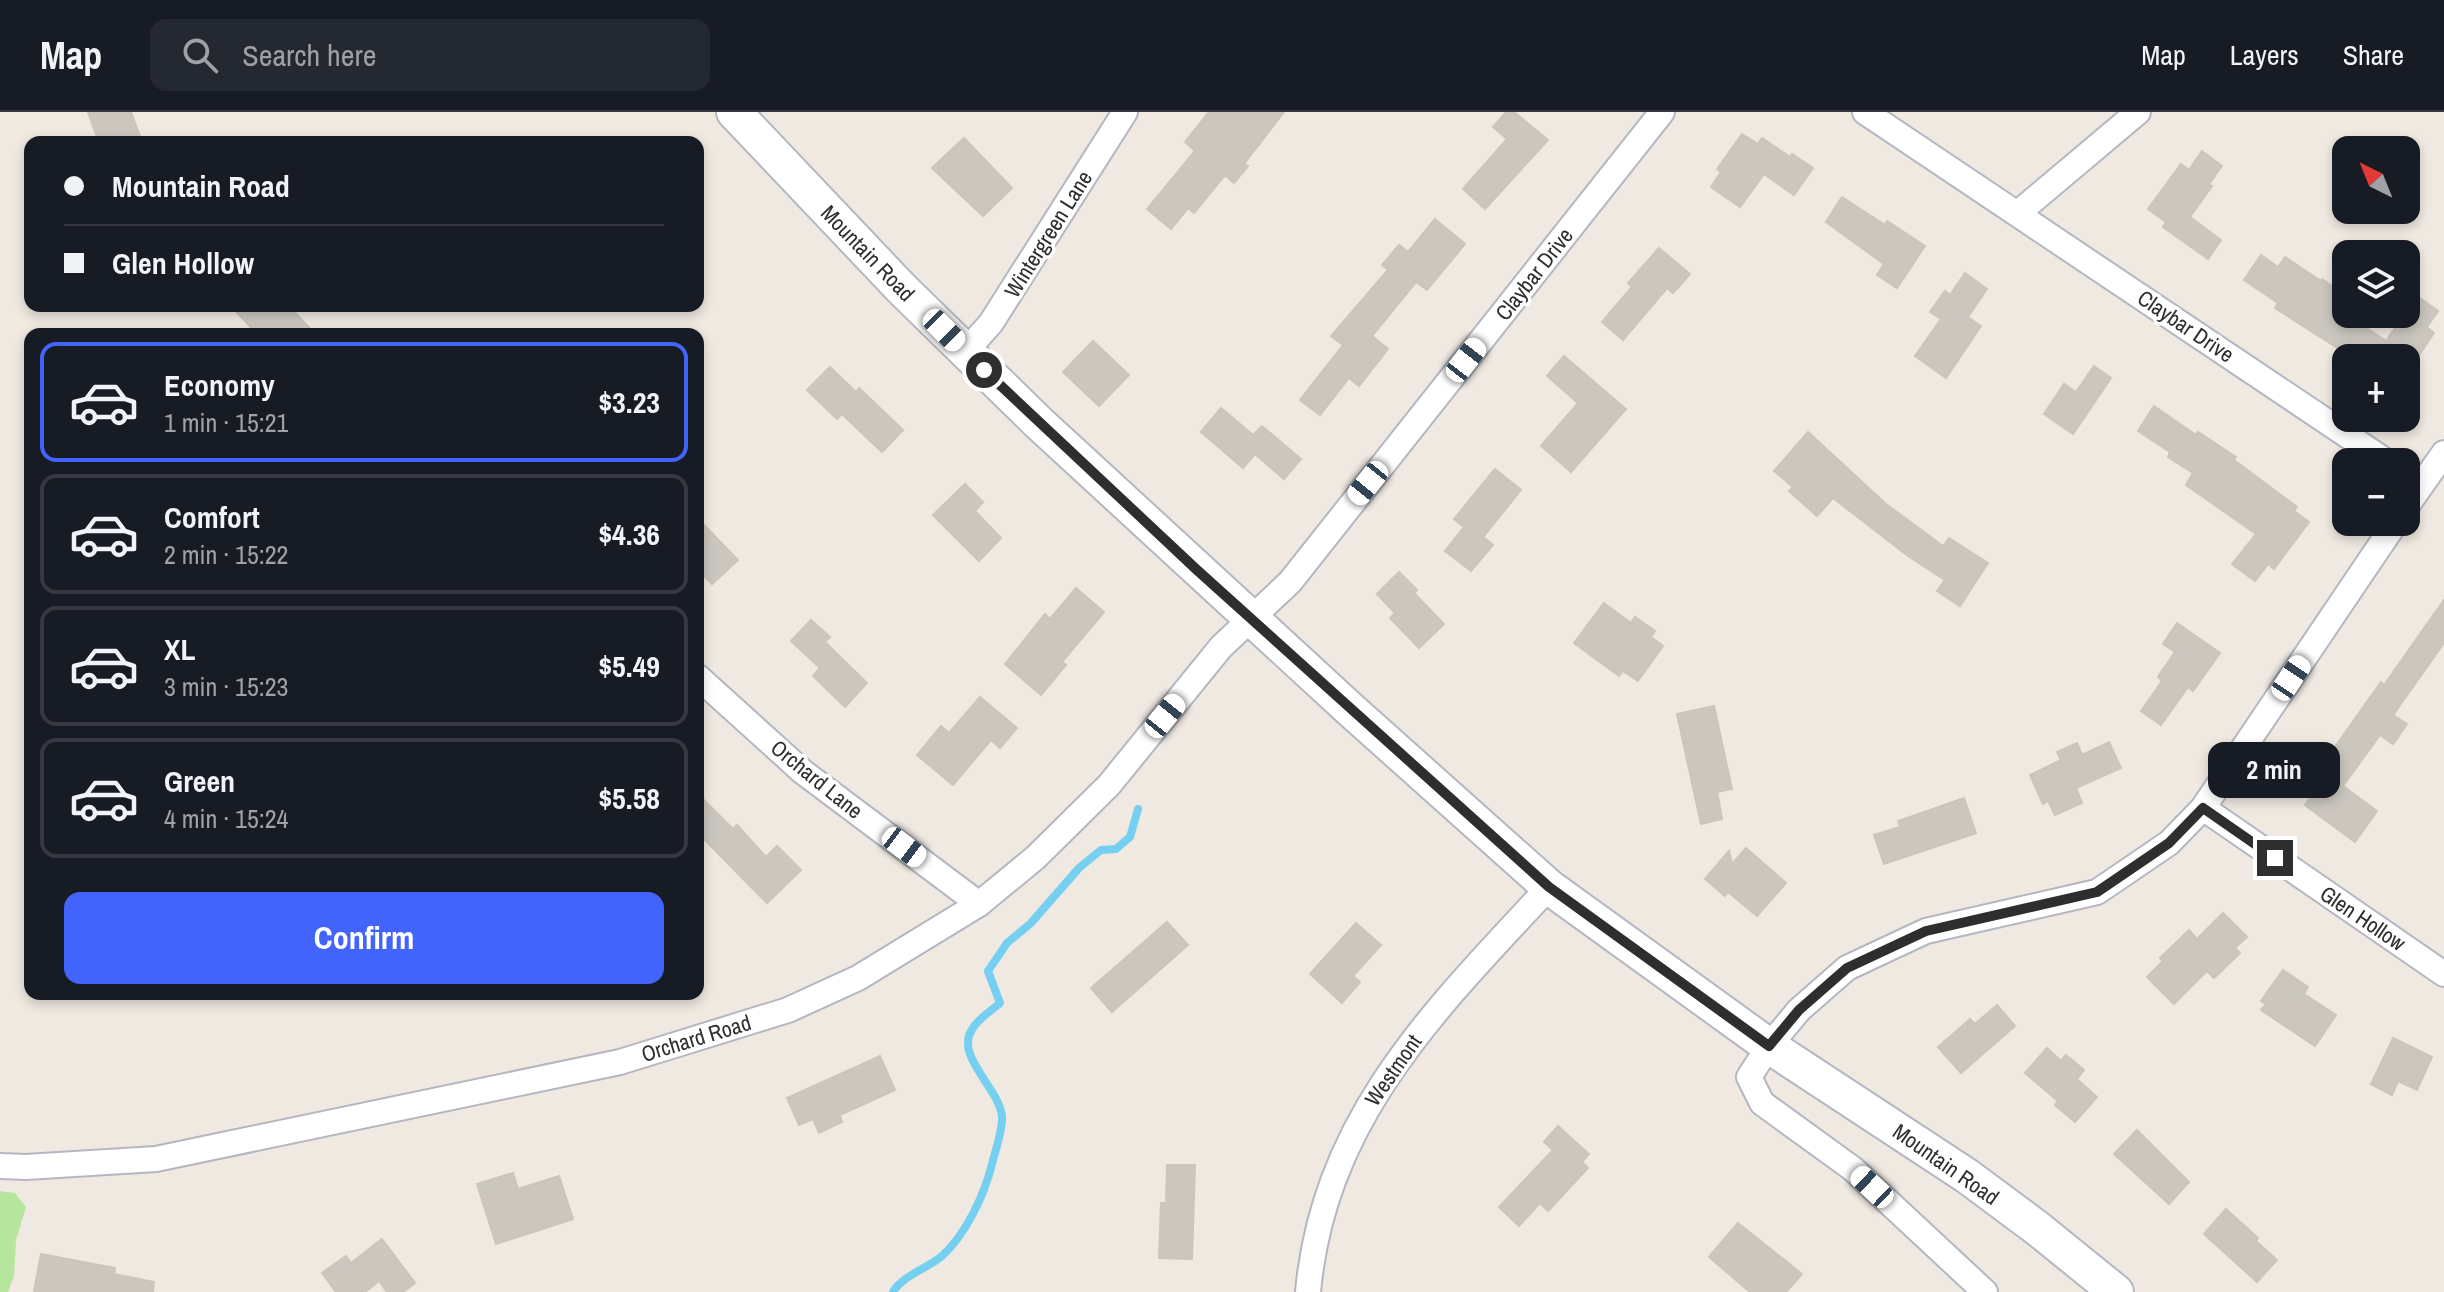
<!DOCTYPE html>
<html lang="en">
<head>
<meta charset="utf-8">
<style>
	body { margin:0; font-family:"Archivo Narrow",sans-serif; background:#242831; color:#f1f3f6; height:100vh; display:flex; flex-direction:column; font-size:30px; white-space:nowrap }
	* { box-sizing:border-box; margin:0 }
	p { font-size:26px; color:#9ea1a6 }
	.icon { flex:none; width:44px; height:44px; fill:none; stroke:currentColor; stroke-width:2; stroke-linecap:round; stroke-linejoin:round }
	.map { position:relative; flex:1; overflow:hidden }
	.drawer { position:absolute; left:24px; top:216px; width:680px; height:672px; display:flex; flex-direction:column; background:#171b24; border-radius:16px; box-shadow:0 4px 12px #0003 }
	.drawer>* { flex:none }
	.hud { position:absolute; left:24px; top:24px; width:680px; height:176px; border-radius:16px; box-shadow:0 4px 12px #0003; display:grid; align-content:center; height:176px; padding:0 40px; background:#171b24 }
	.needle { width:52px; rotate:317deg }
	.buttons { position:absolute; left:2332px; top:24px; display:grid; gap:16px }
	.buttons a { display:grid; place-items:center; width:88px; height:88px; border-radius:16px; background:#171b24; box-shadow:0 4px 12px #0003; font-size:40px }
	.end { position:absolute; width:36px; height:36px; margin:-18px; border:10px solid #2e2e2e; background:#fff; box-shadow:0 0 0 4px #fff }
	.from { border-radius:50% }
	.bubble { position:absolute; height:56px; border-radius:16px; background:#171b24; box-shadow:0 4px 12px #0003; font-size:26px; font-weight:700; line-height:56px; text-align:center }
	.car { position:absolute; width:24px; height:48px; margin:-24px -12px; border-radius:10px; box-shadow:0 0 6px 2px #0007; background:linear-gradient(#fff 24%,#345 0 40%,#fff 0 76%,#345 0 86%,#fff 0) }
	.hud b { display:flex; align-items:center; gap:28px; height:76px; font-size:30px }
	.hud b+b { border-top:2px solid #363941 }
	.hud i { width:20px; height:20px; background:#f1f3f6 }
	ul { padding:14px 0 0; list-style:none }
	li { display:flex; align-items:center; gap:24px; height:120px; margin:0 16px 12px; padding:0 24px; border:4px solid #363941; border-radius:16px }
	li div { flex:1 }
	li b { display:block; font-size:30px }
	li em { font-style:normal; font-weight:700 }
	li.on { border-color:#4264fb }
	li>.icon { width:72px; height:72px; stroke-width:1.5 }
	.button { display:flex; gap:16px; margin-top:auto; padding:16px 40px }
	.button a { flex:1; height:92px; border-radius:16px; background:#4264fb; color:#fff; font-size:32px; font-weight:700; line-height:92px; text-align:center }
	header { display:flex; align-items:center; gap:48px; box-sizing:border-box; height:112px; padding:0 40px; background:#171b24; border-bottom:2px solid #363941 }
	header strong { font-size:38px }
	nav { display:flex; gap:44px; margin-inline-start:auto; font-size:28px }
	.search { width:560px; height:72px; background:#242831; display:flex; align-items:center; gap:20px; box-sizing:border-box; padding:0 28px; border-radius:16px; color:#9ea1a6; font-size:30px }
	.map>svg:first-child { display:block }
	.green { fill:#b6e59e }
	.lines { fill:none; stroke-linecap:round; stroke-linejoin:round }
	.stream { stroke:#75cff0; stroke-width:8 }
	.building { fill:#cbc7bf; stroke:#cbc5ba; stroke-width:2 }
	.street-casing { stroke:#b4b7c1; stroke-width:28 }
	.secondary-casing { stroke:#b4b7c1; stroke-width:38 }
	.street { stroke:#fff; stroke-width:24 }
	.secondary { stroke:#fff; stroke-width:34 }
	.route { stroke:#2e2e2e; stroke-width:10 }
	.labels { text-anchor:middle; stroke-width:7; stroke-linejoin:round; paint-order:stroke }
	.street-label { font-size:22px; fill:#2e2e2e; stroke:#fff }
</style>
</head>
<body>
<header>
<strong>Map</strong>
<div class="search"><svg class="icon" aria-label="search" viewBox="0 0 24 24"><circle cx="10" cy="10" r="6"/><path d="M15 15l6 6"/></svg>Search here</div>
<nav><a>Map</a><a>Layers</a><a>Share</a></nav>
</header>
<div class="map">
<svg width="2444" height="1180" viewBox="0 0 2444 1180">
	<rect width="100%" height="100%" fill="#efe9e1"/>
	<!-- green -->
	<path class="green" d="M0,1079L15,1081L26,1095L16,1128L14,1164L8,1180H0Z"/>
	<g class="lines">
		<!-- stream -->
		<path class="stream" d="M893,1180C902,1164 928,1156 942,1144C966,1122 984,1084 992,1052C995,1039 1003,1018 1002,1004C998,974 953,943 973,916C979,906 991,899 1000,891L988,859L1007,831L1031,811L1079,756L1101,738L1116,737L1130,725L1138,697"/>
	</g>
	<!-- building -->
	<g class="building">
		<path d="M88,0H131L142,30H109L106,22L97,25Z"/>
		<path d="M1209,0H1284L1244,52L1248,54L1234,71L1225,63L1194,101L1188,96L1171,117L1147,97L1195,39L1185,30Z"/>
		<path d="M1506,0H1514L1548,28L1485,97L1463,77L1507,27L1493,15Z"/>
		<path d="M1742,22L1758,32L1762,26L1790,45L1792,42L1813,56L1794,83L1764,62L1740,95L1711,75L1721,60L1717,57Z"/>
		<path d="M964,26L1012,76L983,104L932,56Z"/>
		<path d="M2202,39L2222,54L2209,72L2212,74L2190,105L2221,128L2208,147L2163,115L2166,110L2148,97L2181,52L2189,58Z"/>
		<path d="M1842,85L1885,113L1887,109L1925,134L1897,176L1877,163L1884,152L1826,110Z"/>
		<path d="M1435,107L1465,132L1427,178L1416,170L1372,224L1388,237L1359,274L1349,266L1320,303L1300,288L1343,233L1331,224L1388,158L1382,153L1399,133L1408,140Z"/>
		<path d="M1659,136L1690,162L1673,181L1667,176L1623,228L1602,210L1632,175L1628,171Z"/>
		<path d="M2261,143L2278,155L2285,145L2321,169L2322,167L2342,181L2333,193L2386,229L2417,184L2438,199L2427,215L2434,221L2417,246H2353L2275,196L2278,191L2244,168Z"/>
		<path d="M1965,161L1987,177L1968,205L1981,214L1946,266L1915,244L1941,207L1930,200L1945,179L1950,183Z"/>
		<path d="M231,194H289L315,222H257Z"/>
		<path d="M1093,229L1129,263L1099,294L1063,260Z"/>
		<path d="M1564,244L1626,297L1571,360L1541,334L1578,291L1547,264Z"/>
		<path d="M2094,254L2111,266L2073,322L2044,302L2064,272L2076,280Z"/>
		<path d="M830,255L856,280L859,276L903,318L882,340L842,302L837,307L807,278Z"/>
		<path d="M2154,294L2196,323L2198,320L2236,345L2234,348L2297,395L2294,399L2309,410L2274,457L2268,452L2255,469L2232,452L2256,422L2186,373L2193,361L2168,345L2170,340L2138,319Z"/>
		<path d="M1221,296L1253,323L1262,314L1301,347L1284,367L1255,342L1243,356L1201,320Z"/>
		<path d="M1808,320L1886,392L1943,434L1949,426L1988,451L1960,494L1937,479L1945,468L1908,444L1833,386L1817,404L1789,379L1793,375L1774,359Z"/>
		<path d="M1495,357L1521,378L1483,425L1493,433L1471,459L1445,439L1464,415L1454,407Z"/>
		<path d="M965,372L983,390L975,399L1001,426L979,449L933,403Z"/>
		<path d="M698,407L738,448L712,472L698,458Z"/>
		<path d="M1399,460L1417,478L1414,481L1444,512L1419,536L1390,506L1395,501L1377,482Z"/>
		<path d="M1076,476L1104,500L1062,550L1066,553L1041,583L1005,552L1045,502L1050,507Z"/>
		<path d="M2444,488V531L2393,603L2407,612L2393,632L2380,623L2343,674L2377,699L2355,730L2305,693L2316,679L2308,673L2381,570L2384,573Z"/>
		<path d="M1604,491L1631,511L1635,505L1655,519L1651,525L1663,534L1638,569L1623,559L1619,564L1574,531Z"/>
		<path d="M811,508L830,525L825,530L867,571L845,595L813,564L820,556L791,529Z"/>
		<path d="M2177,511L2220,541L2193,579L2188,575L2161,613L2141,599L2162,569L2158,565L2175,540L2163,532Z"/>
		<path d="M980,585L1017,616L1000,636L991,628L953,673L917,643L941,614L949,621Z"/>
		<path d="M1714,594L1732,677L1717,680L1722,707L1701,712L1677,602Z"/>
		<path d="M2109,630L2121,656L2076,676L2082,691L2055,703L2048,689L2043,692L2030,663L2061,648L2057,640L2077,631L2082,643Z"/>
		<path d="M698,682L733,717L737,713L766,745L777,734L801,758L767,791L698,721Z"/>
		<path d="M1964,686L1976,721L1884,752L1874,723L1900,715L1898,709Z"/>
		<path d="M1746,736L1786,771L1757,804L1728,780L1725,784L1705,767L1729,739L1732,752Z"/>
		<path d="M2223,801L2247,825L2235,836L2240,841L2214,866L2207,859L2174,892L2147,865L2163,849L2160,846L2189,818L2197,827Z"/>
		<path d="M1167,810L1188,833L1112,900L1091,876Z"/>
		<path d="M1356,811L1381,833L1353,864L1360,870L1342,891L1310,862Z"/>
		<path d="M2283,858L2308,875L2304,882L2336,903L2315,934L2261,898L2266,892L2261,889Z"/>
		<path d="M1997,893L2015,914L1961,961L1938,935L1970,907L1975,912Z"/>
		<path d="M2393,926L2432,945L2417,978L2398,969L2392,983L2371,972Z"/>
		<path d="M2047,936L2061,949L2066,943L2084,958L2077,967L2097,985L2075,1010L2055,993L2058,989L2025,961Z"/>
		<path d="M880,944L895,978L840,1003L842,1010L819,1021L813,1007L799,1013L787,986Z"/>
		<path d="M1558,1014L1589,1042L1582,1050L1588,1056L1548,1099L1540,1091L1519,1114L1499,1095L1553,1038L1544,1030Z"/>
		<path d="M2137,1018L2189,1070L2169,1092L2114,1042Z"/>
		<path d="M1167,1053H1195L1192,1147L1159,1146L1161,1091H1166Z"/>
		<path d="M513,1061L518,1077L559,1064L573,1107L496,1132L477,1072Z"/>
		<path d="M2226,1097L2258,1126L2256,1129L2277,1148L2257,1170L2204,1122Z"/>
		<path d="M1738,1111L1802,1162L1786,1180H1750L1709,1145Z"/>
		<path d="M382,1127L415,1171L403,1180H387L379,1169L365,1180H336L322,1161L346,1144L351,1151Z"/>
		<path d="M41,1142L115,1156L114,1162L154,1170L153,1180H34Z"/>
	</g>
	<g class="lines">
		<!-- street casing -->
		<g class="street-casing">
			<g id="street">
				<path d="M1865,0L2387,350"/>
				<path d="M2018,101L2138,0"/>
				<path d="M965,240L991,211L1125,0"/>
				<path d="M2406,395L2444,341"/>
				<path d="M698,565L803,660L979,792"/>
				<path d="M2203,696L2444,862"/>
				<path d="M0,1054L26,1055L156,1047L620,950L788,898L858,866L979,792L1035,746L1109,673L1221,535L1290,470L1662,0"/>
				<path d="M1308,1180C1324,1005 1436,897 1549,775"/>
				<path d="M1985,1180L1853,1057L1762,991L1749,965L1769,934L1799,898L1847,856L1926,819L2097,780L2169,731L2203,696L2396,410"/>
			</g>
		</g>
		<!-- secondary casing -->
		<g class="secondary-casing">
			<path id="secondary" d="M734,0L901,176L1039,311L1352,599L1549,775L1769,934L1967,1064L2037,1116L2116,1180"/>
		</g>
		<!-- street -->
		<use href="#street" class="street"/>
		<!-- secondary -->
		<use href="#secondary" class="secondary"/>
	</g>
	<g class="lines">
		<!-- route -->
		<path class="route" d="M984,258L1197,458L1549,775L1769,934L1799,898L1847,856L1926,819L2097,780L2169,731L2203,696L2275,746"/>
	</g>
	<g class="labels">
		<!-- street labels -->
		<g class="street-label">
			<text transform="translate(1048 122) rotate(-58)" y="8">Wintergreen Lane</text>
			<text transform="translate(868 141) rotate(46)" y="8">Mountain Road</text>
			<text transform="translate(1534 162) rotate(-52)" y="8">Claybar Drive</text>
			<text transform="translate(2186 214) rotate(34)" y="8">Claybar Drive</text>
			<text transform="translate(817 667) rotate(39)" y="8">Orchard Lane</text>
			<text transform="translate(2363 806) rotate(34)" y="8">Glen Hollow</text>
			<text transform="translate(696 926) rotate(-17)" y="8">Orchard Road</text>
			<text transform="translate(1393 958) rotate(-55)" y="8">Westmont</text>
			<text transform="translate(1946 1052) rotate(35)" y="8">Mountain Road</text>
		</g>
	</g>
</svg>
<div class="buttons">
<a><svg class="needle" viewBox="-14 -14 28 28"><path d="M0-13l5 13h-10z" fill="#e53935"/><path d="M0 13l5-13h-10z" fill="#9ea1a6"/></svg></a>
<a><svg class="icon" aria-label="layers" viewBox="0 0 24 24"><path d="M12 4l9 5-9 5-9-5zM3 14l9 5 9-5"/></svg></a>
<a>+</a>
<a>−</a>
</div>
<i class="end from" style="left:984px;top:258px"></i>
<i class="end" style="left:2275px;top:746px"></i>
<div class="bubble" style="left:2208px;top:630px;width:132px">2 min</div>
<i class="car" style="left:944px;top:218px;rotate:135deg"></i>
<i class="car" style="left:1466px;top:248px;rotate:38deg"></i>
<i class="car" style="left:1368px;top:371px;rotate:219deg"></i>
<i class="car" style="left:2291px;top:566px;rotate:34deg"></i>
<i class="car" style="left:1165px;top:604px;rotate:39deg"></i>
<i class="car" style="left:904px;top:735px;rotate:127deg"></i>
<i class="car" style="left:1872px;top:1075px;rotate:313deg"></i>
<div class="hud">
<b><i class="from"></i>Mountain Road</b>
<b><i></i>Glen Hollow</b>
</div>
<section class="drawer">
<ul>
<li class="on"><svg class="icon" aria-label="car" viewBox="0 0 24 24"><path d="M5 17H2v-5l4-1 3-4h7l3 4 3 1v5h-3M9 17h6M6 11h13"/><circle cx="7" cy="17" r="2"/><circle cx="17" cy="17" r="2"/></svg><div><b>Economy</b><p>1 min · 15:21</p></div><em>$3.23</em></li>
<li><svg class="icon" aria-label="car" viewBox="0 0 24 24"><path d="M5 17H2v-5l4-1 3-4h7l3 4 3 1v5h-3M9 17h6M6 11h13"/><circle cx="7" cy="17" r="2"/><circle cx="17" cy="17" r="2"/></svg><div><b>Comfort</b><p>2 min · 15:22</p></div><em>$4.36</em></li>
<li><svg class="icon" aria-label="car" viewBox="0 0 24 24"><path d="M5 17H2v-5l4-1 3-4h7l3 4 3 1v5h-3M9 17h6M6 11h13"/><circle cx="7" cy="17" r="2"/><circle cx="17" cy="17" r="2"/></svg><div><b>XL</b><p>3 min · 15:23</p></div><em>$5.49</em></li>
<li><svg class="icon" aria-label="car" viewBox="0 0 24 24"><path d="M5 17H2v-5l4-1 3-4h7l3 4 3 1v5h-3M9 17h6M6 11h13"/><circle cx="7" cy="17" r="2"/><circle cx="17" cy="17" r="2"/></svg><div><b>Green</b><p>4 min · 15:24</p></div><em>$5.58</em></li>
</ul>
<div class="button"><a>Confirm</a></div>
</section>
</div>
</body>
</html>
